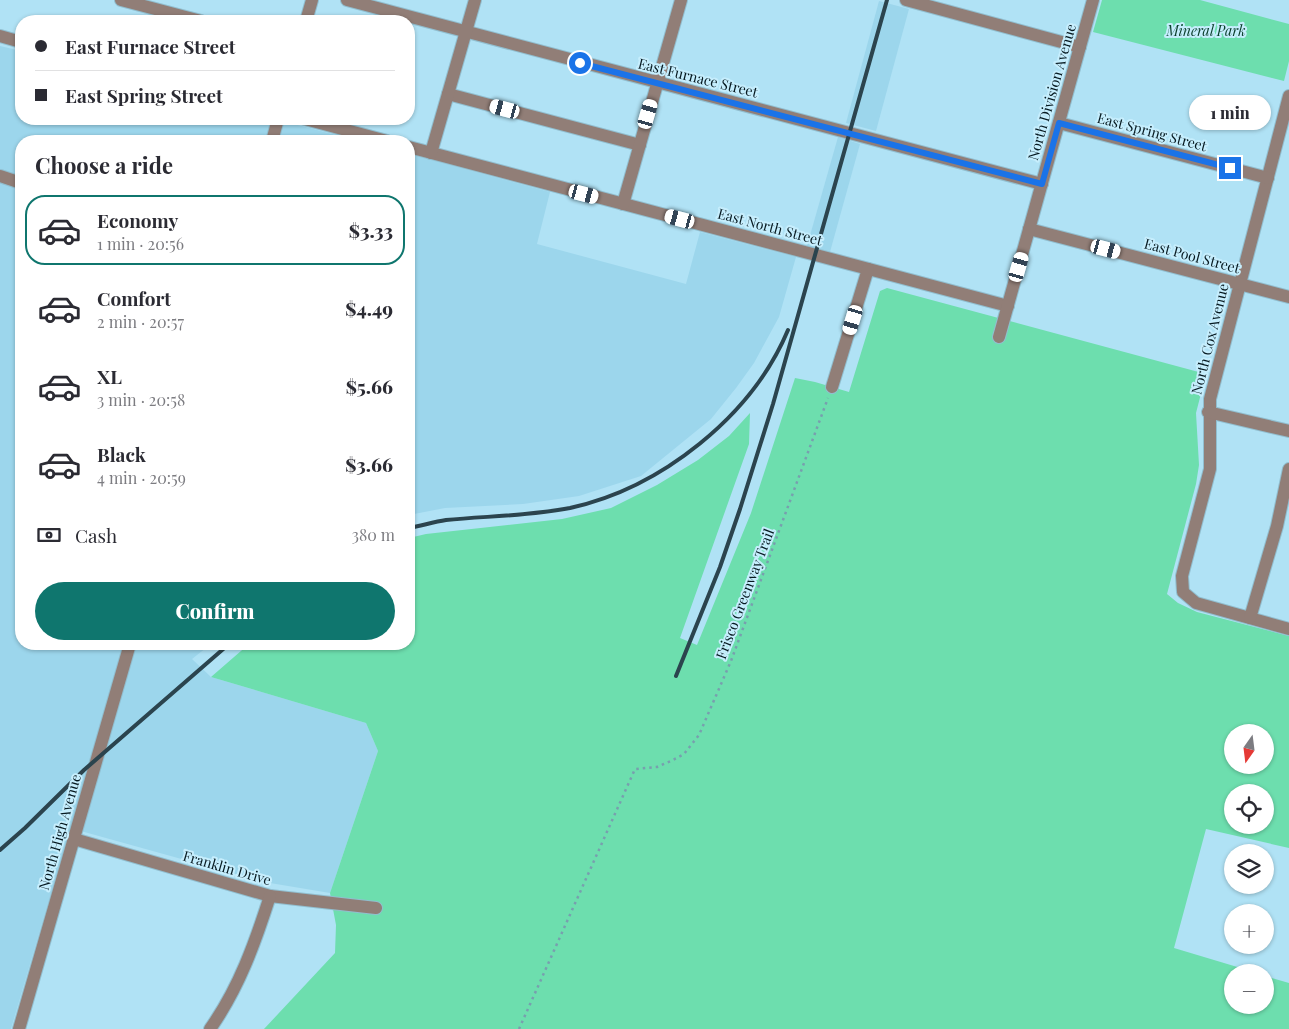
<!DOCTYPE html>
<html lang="en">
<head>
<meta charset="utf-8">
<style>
	body { margin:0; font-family:"Playfair Display",serif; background:#f7f7f7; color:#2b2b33; height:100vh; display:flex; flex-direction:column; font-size:19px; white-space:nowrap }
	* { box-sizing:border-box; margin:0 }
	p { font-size:16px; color:#7c7c81 }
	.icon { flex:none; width:28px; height:28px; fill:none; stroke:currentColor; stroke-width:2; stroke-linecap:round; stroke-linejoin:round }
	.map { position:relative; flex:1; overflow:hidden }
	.details { position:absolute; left:15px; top:135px; width:400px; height:515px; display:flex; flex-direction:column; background:#fff; border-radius:20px; box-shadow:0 1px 4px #0004 }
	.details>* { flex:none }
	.guide { position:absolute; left:15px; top:15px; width:400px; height:110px; border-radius:20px; box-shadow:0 1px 4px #0004; display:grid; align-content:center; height:110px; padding:0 20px; background:#fff }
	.needle { width:32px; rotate:194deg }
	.controls { position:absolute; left:1224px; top:724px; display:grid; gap:10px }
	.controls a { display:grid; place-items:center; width:50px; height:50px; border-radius:50%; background:#fff; box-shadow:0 1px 4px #0004; font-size:25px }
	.end { position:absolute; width:22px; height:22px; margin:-11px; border:6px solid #1a73e8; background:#fff; box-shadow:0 0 0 2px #fff }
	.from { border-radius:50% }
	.bubble { position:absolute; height:35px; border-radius:18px; background:#fff; box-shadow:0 1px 4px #0004; font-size:16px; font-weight:800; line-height:35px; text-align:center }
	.car { position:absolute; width:15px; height:30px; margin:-15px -8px; border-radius:6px; box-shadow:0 0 4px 1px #0007; background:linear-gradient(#fff 24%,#345 0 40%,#fff 0 76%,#345 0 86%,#fff 0) }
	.guide b { display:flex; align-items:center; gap:18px; height:48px; font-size:19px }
	.guide b+b { border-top:1px solid #e1e1e2 }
	.guide i { width:12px; height:12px; background:#2b2b33 }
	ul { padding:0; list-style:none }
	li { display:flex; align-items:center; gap:15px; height:70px; margin:0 10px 8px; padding:0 10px; border:2px solid transparent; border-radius:20px }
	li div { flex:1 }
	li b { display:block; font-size:19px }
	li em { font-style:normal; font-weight:800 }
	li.current { border-color:#0f766e }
	li>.icon { width:45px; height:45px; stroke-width:1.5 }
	h2 { padding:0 20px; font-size:22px; line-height:60px }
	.pay { display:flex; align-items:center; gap:12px; height:55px; padding:0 20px; font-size:19px }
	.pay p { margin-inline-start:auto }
	.button { display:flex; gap:10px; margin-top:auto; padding:10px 20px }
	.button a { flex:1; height:58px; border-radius:30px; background:#0f766e; color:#fff; font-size:20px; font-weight:800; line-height:58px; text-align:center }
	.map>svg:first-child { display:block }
	.built { fill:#9cd6ec }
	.green { fill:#6ddeae; fill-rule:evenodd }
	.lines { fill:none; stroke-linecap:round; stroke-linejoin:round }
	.minor-casing { stroke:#91becf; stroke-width:14 }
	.path { stroke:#789fae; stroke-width:2.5; stroke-dasharray:2.5 4; stroke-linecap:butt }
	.minor { stroke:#917e77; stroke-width:12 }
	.rail { stroke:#2b444e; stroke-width:4 }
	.route { stroke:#1a73e8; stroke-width:6 }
	.labels { text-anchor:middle; stroke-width:4; stroke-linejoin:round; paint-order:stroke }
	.park-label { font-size:14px; font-style:italic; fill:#093d2a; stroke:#c6eefd }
	.street-label { font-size:14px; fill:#061920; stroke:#c6eefd }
</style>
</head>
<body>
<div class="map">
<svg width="1289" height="1029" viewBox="0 0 1289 1029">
	<rect width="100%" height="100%" fill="#b0e2f5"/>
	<!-- built -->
	<g class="built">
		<path d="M879,1L909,9L876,131L846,123Z"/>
		<path d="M0,46L21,51V119H275L359,141H21V644H211L192,659L211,677L366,723L378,751L330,893L264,882L70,828L11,1029H0Z"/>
		<path d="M838,137L860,144L830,252L807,246Z"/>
		<path d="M409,154L550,192L537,244L686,284L700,232L796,257L779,317L754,363L736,388L711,419L641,476L579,496L523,504L445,508L409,515Z"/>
	</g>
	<!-- green -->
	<g class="green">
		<path d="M1102,0H1200L1289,24V61L1284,81L1093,32Z"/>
		<path d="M887,288L1206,374L1196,413L1199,465L1196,484L1167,594L1178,603L1197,612L1289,636V848L1206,829L1174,948L1254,972H1232V1005H1265V976L1289,983V1029H264L335,953L336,925L330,893L378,751L366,723L211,677L249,644H409V538L426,534L562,519L611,508L657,485L698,460L729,436L750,413L749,444L680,638L697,645L751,513L795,378L815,382L849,392L880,291ZM1232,732H1265V765H1232ZM1232,792H1265V825H1232Z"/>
	</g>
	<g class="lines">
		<!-- minor casing -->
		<g class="minor-casing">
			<g id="minor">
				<path d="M121,0L201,21"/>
				<path d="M347,0L1042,184"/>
				<path d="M906,0L1080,47"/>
				<path d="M306,21L312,0"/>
				<path d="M0,36L21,42"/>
				<path d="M448,94L640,145"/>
				<path d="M1289,96L1210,399V469L1182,576L1183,592L1196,603L1289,629"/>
				<path d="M305,119L387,141"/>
				<path d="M1059,123L1268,178"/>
				<path d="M272,141L278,119"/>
				<path d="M409,147L1008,306"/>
				<path d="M431,153L475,0"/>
				<path d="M0,176L21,183"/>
				<path d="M623,204L681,0"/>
				<path d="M1029,229L1289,297"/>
				<path d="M999,337L1093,0"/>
				<path d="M832,387L868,269"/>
				<path d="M1208,412L1289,431"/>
				<path d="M1250,618L1277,526L1289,469"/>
				<path d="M74,839L270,896L376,908"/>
				<path d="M19,1029L130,644"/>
				<path d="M210,1029C239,988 255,943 270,896"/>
			</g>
		</g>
		<!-- path -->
		<path class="path" d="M519,1029L635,769L657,767L673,760L684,754L699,735L731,661L828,398"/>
		<!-- minor -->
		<use href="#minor" class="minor"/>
		<!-- rail -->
		<g class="rail">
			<path d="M409,528C421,526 433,522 446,520C487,516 529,516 570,508C661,488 752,416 788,330"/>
			<path d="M676,676L720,567L740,509L773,404L887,0"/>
			<path d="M0,850L25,828L84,770L229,644"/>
		</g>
	</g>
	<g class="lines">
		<!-- route -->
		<path class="route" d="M580,63L1042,184L1059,123L1230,168"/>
	</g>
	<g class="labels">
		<!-- park labels -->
		<g class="park-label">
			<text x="1206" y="36">Mineral Park</text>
		</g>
		<!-- street labels -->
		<g class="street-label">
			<text transform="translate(698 78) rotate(14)" y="5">East Furnace Street</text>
			<text transform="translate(1052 92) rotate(-74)" y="5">North Division Avenue</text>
			<text transform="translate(1152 132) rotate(15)" y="5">East Spring Street</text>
			<text transform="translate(770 227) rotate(15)" y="5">East North Street</text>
			<text transform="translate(1192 256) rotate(15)" y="5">East Pool Street</text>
			<text transform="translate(1210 339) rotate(-76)" y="5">North Cox Avenue</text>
			<text transform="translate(745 594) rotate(-69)" y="5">Frisco Greenway Trail</text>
			<text transform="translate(60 832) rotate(-74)" y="5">North High Avenue</text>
			<text transform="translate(227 868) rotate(16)" y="5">Franklin Drive</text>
		</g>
	</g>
</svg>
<div class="controls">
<a><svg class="needle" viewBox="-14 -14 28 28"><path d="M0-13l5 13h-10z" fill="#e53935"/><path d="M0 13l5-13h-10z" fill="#7c7c81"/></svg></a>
<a><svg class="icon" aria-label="locate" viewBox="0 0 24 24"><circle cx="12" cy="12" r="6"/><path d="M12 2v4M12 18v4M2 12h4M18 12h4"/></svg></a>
<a><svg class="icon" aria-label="layers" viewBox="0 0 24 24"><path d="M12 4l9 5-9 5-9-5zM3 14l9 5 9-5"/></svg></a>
<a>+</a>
<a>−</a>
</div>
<i class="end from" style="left:580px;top:63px"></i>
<i class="end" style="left:1230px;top:168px"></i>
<div class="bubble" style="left:1189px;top:95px;width:82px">1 min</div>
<i class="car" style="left:505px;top:109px;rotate:285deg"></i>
<i class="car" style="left:648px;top:114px;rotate:16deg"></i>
<i class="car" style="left:584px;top:194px;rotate:105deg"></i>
<i class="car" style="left:680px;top:219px;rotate:285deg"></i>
<i class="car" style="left:1106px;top:249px;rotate:105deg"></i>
<i class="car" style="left:1019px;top:267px;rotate:16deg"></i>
<i class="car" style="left:853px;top:320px;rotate:197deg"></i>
<div class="guide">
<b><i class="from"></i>East Furnace Street</b>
<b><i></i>East Spring Street</b>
</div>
<section class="details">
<h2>Choose a ride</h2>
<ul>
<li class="current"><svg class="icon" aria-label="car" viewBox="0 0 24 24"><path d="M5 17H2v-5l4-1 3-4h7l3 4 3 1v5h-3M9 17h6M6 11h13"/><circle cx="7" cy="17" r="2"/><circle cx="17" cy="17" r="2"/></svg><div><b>Economy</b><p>1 min · 20:56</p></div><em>$3.33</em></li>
<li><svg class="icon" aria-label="car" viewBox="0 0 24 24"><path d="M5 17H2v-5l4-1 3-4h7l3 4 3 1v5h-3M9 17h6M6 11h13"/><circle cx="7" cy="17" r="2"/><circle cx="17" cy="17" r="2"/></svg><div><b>Comfort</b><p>2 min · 20:57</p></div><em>$4.49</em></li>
<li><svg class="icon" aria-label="car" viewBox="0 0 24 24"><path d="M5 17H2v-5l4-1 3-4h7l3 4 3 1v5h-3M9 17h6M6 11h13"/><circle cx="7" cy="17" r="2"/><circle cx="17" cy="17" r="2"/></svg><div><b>XL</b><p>3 min · 20:58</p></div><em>$5.66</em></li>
<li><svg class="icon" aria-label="car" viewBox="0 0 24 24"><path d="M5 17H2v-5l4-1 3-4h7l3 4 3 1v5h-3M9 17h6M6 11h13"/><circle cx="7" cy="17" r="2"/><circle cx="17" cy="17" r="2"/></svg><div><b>Black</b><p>4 min · 20:59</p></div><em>$3.66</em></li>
</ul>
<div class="pay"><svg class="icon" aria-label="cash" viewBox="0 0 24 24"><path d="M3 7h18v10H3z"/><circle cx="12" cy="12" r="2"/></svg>Cash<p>380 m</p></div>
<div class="button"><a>Confirm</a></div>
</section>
</div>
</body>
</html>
